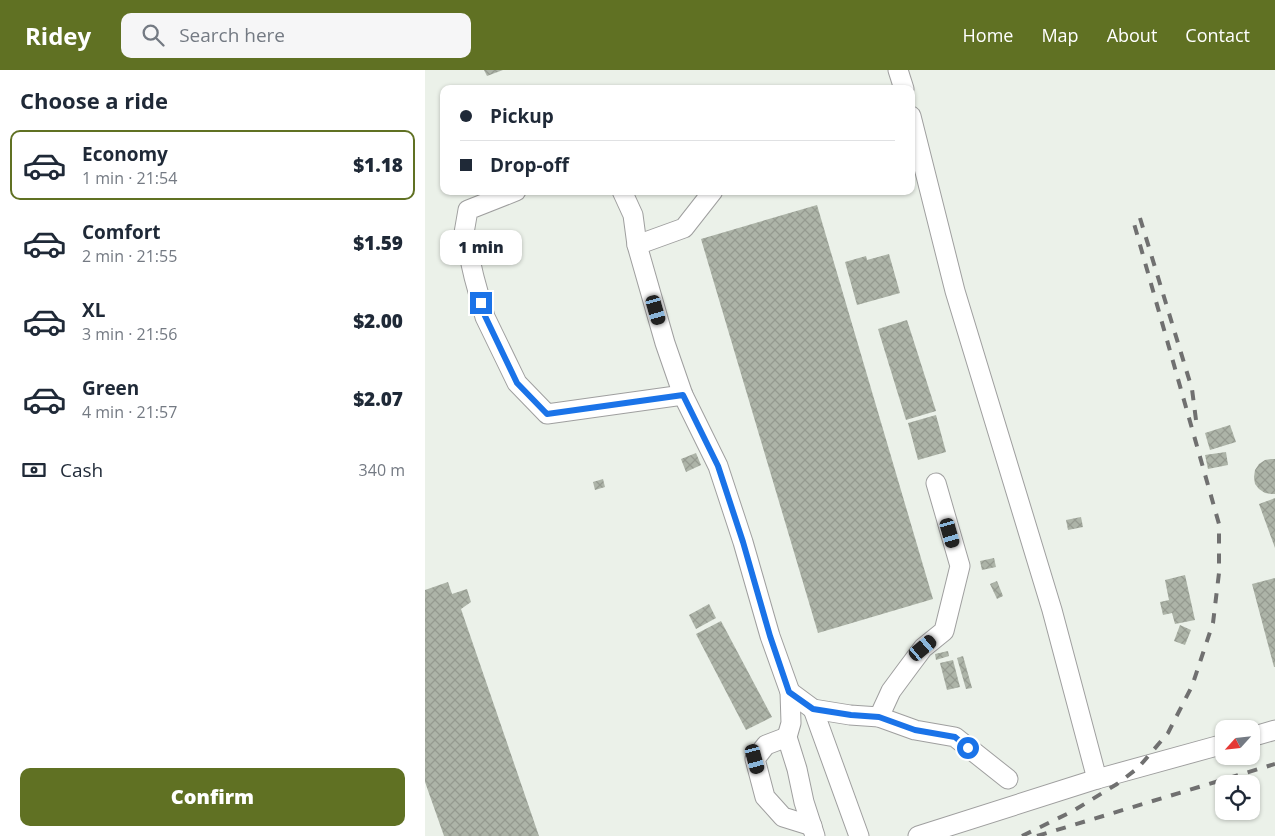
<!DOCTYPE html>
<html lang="en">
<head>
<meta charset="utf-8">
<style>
	body { margin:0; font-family:"Open Sans",sans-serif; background:#f6f6f7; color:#1f2937; height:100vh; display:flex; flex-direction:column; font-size:19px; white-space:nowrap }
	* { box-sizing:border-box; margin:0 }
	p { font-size:16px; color:#747a83 }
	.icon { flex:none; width:28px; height:28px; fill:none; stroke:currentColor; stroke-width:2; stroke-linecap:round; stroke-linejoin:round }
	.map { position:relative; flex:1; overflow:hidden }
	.details { display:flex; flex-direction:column; background:#fff; width:425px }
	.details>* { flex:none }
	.top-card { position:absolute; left:15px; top:15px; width:475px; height:110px; border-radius:10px; box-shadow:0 1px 4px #0004; display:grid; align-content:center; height:110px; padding:0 20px; background:#fff }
	.needle { width:32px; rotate:243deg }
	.buttons { position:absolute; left:790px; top:650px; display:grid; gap:10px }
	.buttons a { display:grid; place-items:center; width:45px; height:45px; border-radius:10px; background:#fff; box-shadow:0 1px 4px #0004; font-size:25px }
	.end { position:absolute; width:22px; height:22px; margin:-11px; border:6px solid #1a73e8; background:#fff; box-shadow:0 0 0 2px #fff }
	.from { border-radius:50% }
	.bubble { position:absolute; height:35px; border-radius:10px; background:#fff; box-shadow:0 1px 4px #0004; font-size:16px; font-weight:800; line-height:35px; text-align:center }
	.car { position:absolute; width:15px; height:30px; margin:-15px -8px; border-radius:6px; box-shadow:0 0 4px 1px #0007; background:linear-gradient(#222 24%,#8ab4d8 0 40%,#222 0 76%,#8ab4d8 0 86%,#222 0) }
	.top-card b { display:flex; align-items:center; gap:18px; height:48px; font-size:19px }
	.top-card b+b { border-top:1px solid #e0e1e3 }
	.top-card i { width:12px; height:12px; background:#1f2937 }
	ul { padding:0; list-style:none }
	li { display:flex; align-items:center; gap:15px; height:70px; margin:0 10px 8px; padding:0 10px; border:2px solid transparent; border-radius:10px }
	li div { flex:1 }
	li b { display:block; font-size:19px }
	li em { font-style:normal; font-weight:800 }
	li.active { border-color:#607123 }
	li>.icon { width:45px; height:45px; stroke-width:1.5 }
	h2 { padding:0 20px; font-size:22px; line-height:60px }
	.pay { display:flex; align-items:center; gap:12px; height:55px; padding:0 20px; font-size:19px }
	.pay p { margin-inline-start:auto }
	.cta { display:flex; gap:10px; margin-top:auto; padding:10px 20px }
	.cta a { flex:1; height:58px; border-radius:10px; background:#607123; color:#fff; font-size:20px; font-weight:800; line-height:58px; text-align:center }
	header { display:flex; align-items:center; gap:30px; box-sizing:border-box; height:70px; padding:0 25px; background:#607123; color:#fff }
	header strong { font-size:24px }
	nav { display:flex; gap:28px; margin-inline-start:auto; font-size:18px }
	.search { width:350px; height:45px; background:#f6f6f7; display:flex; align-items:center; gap:12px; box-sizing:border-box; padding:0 18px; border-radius:10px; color:#747a83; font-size:19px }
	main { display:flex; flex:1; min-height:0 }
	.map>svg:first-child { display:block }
	.building { fill:url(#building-cross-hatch) }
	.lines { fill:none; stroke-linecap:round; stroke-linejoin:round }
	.minor-casing { stroke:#9f9f9f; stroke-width:21 }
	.minor { stroke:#fff; stroke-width:19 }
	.rail { stroke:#707070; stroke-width:4; stroke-dasharray:10 10; stroke-linecap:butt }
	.route { stroke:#1a73e8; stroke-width:6 }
</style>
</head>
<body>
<header>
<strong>Ridey</strong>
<div class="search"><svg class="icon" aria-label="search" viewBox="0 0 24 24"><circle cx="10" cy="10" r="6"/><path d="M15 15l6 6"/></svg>Search here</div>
<nav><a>Home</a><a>Map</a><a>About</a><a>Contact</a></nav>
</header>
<main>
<section class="details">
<h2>Choose a ride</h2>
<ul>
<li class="active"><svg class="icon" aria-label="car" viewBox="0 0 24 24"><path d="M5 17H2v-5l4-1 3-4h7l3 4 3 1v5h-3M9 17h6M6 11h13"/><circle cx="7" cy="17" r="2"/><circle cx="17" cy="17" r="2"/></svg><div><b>Economy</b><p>1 min · 21:54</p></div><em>$1.18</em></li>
<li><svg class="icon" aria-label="car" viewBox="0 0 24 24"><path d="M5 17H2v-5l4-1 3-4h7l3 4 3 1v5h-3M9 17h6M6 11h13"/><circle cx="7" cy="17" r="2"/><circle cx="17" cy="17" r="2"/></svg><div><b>Comfort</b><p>2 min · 21:55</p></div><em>$1.59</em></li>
<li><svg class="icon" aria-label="car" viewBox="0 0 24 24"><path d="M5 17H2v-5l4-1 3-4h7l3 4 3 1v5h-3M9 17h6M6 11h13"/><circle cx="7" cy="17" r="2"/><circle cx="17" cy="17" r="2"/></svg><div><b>XL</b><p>3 min · 21:56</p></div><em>$2.00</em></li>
<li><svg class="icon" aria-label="car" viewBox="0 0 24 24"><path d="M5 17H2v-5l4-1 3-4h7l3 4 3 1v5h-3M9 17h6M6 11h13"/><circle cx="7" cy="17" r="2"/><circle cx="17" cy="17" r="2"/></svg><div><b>Green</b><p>4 min · 21:57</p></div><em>$2.07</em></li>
</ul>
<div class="pay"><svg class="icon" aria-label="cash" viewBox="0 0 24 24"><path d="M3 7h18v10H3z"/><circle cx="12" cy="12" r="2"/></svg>Cash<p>340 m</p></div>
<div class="cta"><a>Confirm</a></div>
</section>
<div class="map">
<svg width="850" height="766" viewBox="0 0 850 766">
	<defs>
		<pattern id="building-cross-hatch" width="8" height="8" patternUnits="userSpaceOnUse" patternTransform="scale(1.25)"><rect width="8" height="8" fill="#adb4a8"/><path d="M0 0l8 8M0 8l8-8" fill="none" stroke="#959a90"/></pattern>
	</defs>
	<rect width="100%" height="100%" fill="#ebf1e9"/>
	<!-- building -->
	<g class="building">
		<path d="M59,0H78L62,6Z"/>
		<path d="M392,135L508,529L393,563L276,169Z"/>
		<path d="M464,184L475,223L432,235L420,192L441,186L442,190Z"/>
		<path d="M482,250L511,341L481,350L453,259Z"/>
		<path d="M511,345L521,382L493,390L483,353Z"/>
		<path d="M805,355L811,372L785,380L780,363Z"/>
		<path d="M801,382L803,395L783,399L780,385Z"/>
		<path d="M271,383L276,395L261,402L256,389Z"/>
		<path d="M846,389H850V424H847L840,423L834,419L830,414L829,407L830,400L834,394L840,390Z"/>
		<path d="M178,409L180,417L170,420L168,412Z"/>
		<path d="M850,428V478L834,434Z"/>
		<path d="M656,447L658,457L643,460L641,450Z"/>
		<path d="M569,488L571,497L557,500L555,491Z"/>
		<path d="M760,505L770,550L750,554L747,543L738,545L735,532L744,530L740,510Z"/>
		<path d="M850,508V597H849L827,514Z"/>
		<path d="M572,511L578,526L572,529L565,514Z"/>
		<path d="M23,512L27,524L42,519L46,532L36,539L114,766H19L0,712V520Z"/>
		<path d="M284,534L291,548L271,559L264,545Z"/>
		<path d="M296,551L347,647L321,660L271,564Z"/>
		<path d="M755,555L766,560L760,575L749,571Z"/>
		<path d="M523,581L524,586L511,590L510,584Z"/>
		<path d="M538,586L547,618L541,619L532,588Z"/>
		<path d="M528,590L535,617L522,620L515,593Z"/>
	</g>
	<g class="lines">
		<!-- minor casing -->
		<g class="minor-casing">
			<g id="minor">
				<path d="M473,0L479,19"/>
				<path d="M486,46L530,221L627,540L672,709"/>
				<path d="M91,121L43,140L39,163L49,207L60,247L92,313L122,344L258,325"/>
				<path d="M197,121L208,145L212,175L240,273L258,325L293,396L318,472L345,566L365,622L366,653L362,667L372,699L379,732L390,766"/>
				<path d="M212,175L259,158L288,121"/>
				<path d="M365,622L388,639L425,645L454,647L490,660L530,667L583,709"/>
				<path d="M388,639L434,766"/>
				<path d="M454,647L466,621L483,598L498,578L519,561L535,496L511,413"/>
				<path d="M362,667L341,675L330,689L340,727L358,747L387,756"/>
				<path d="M826,667L850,660"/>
				<path d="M493,766L672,709L799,674"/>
			</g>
		</g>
		<!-- minor -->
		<use href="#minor" class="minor"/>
		<!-- rail -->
		<g class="rail">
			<path d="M715,148L767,319L771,350"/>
			<path d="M597,766L648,741L692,714L713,698L743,663L767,616L788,553L794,503V454L708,150"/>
			<path d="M612,766L850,694"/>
		</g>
	</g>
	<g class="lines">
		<!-- route -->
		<path class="route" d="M56,233L60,246L92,313L122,344L258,325L293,396L318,472L345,566L364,622L388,639L426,645L454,647L490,660L530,667L543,678"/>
	</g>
</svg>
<div class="buttons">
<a><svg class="needle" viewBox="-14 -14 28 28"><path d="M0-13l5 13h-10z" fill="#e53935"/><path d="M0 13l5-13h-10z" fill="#747a83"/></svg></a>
<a><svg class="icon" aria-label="locate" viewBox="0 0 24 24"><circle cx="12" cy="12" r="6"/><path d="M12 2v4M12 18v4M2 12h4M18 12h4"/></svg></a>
</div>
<i class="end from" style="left:543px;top:678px"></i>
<i class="end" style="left:56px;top:233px"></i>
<div class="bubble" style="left:15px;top:160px;width:82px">1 min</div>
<i class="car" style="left:231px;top:240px;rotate:164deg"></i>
<i class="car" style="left:525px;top:463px;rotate:164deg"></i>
<i class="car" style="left:498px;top:578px;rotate:50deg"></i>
<i class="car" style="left:330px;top:689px;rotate:165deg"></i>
<div class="top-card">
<b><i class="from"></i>Pickup</b>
<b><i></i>Drop-off</b>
</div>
</div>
</main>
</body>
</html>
